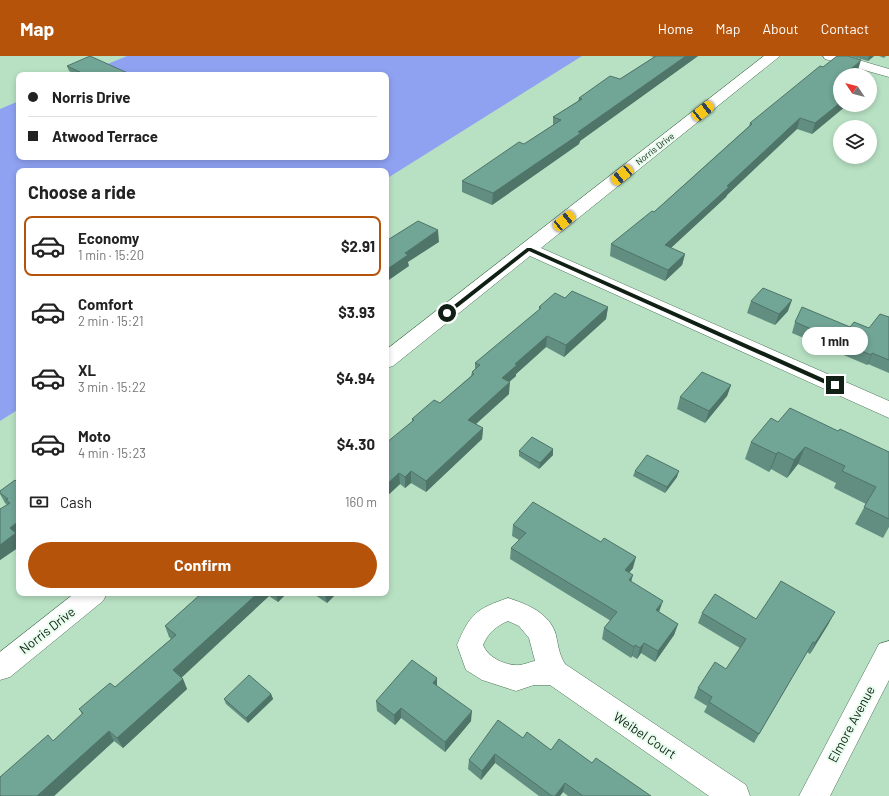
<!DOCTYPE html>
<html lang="en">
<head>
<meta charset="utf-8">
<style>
	body { margin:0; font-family:Barlow,sans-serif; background:#f6f6f6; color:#222; height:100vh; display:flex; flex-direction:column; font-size:15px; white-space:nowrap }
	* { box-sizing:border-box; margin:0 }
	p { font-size:13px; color:#767676 }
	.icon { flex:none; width:22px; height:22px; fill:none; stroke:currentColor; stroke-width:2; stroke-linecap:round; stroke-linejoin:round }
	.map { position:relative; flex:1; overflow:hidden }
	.sheet { position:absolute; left:16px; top:112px; width:373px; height:428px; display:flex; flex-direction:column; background:#fff; border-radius:8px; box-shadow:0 2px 6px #0003 }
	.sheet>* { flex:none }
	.banner { position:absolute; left:16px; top:16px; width:373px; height:88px; border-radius:8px; box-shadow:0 2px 6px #0003; display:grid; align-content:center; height:88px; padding:0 12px; background:#fff }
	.needle { width:26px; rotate:305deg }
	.fabs { position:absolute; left:833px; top:12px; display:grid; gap:8px }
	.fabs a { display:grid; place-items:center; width:44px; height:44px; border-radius:50%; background:#fff; box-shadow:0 2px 6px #0003; font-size:20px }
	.end { position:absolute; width:18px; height:18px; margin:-9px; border:5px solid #102015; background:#fff; box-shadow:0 0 0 2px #fff }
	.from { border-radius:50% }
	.bubble { position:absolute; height:28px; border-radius:14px; background:#fff; box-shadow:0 2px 6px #0003; font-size:13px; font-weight:700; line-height:28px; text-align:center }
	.car { position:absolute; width:12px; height:24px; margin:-12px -6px; border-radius:5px; box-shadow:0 0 3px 1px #0007; background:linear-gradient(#f5c518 24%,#345 0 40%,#f5c518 0 76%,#345 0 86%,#f5c518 0) }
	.banner b { display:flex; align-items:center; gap:14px; height:38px; font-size:15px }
	.banner b+b { border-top:1px solid #e0e0e0 }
	.banner i { width:10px; height:10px; background:#222 }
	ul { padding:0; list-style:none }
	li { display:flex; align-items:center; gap:12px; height:60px; margin:0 8px 6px; padding:0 4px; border:2px solid transparent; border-radius:8px }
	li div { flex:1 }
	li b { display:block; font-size:15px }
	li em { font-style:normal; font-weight:700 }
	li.selected { border-color:#b45309 }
	li>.icon { width:36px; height:36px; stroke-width:1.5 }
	h2 { padding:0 12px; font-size:18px; line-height:48px }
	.pay { display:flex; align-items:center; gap:10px; height:44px; padding:0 12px; font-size:15px }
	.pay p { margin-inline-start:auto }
	.action { display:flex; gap:8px; margin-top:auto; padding:8px 12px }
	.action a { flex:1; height:46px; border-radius:24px; background:#b45309; color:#fff; font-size:16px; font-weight:700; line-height:46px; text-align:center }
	header { display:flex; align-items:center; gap:24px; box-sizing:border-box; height:56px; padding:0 20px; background:#b45309; color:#fff }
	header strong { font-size:19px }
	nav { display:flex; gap:22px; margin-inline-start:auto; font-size:14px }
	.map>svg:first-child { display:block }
	.green { fill:#8fa2f2 }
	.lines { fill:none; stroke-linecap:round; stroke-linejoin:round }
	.minor-casing { stroke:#4d7358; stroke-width:1 }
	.minor { fill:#fff; fill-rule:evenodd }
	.wall { fill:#618e80 }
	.shaded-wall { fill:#4f7468 }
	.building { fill:#71a595; stroke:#4f7468 }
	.route { fill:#102015 }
	.labels { text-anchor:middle; stroke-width:4; stroke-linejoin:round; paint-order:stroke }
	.far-street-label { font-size:9px; fill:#102015; stroke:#e7fced }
	.near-street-label { font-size:13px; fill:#102015; stroke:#e7fced }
</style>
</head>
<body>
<header>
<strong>Map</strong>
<nav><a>Home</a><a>Map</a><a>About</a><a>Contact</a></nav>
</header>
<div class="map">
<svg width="889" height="740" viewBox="0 0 889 740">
	<rect width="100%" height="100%" fill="#b8e1c3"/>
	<!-- green -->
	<path class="green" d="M127,0H582L386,123V115H19V353L0,365V53L19,45V101H386V19H81Z"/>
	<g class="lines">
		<!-- minor casing -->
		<g class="minor-casing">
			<g id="minor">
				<path d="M764,0H780L541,192L889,345V362L530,200L393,310L386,312V294Z"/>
				<path d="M823,0H845L889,13V21L825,3Z"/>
				<path d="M75,537H107L103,545L10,621L0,624V596Z"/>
				<path d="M508,542C527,548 550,557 556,579C558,589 559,598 565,608L746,729L750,740H709L550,629H534L516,635L482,624L466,614L457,589C470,558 476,553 508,542ZM508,565L519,570L529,582L535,605C529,606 521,610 515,609C502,608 488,601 483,589C488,577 496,570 508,565Z"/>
				<path d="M889,585V624L830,740H799L879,588Z"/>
			</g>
		</g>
		<!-- minor -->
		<use href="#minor" class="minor"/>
	</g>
	<!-- wall -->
	<g class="wall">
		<path d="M650,0H698L580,85L579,88L492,149L462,136V125L524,88L553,69V61L578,45L579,42L620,23L654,1Z"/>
		<path d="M850,0H874L868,5Z"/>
		<path d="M879,0H886L884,2Z"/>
		<path d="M67,10L132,19H77L69,15Z"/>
		<path d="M823,11L858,14L840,19V49H847L812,78L797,73L727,139L726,141L671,192L685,198L682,209L665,225L610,200L611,188L654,156L749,70L750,67Z"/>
		<path d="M565,242L608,251L606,263L564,301L546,291L516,318V320L509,326V338L476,368L483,372L482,383L426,436L411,427L405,432L400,428L386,441L412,366V363L440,347L471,320L472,316L475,313V307L539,254V251Z"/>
		<path d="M751,245L788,255L775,269L747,257Z"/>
		<path d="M889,261V317L868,308L867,309L792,277L795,266L869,272Z"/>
		<path d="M731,329L727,340L705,367L677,353L680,341Z"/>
		<path d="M778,366L838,375L889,396V471L883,482L855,468L866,448L834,432L836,427L798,408L787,422L771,413L769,416L745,403L751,386Z"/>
		<path d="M553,393V399L539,413L519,400V395Z"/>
		<path d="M635,415L677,421L665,437L633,420Z"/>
		<path d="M19,428L18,481L19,483V491L0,504V453L7,449L5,447L0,438V435Z"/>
		<path d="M513,469L633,512L629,517L631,526L659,556L678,568L674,579L655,606L641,597L637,603L632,600L631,602L602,583L604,572L611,565L510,503L511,492L519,484L512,480Z"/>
		<path d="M202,537H287L278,546L269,540L181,621L183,623L187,633L123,692L114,685L54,740H0V721L53,685L82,658L79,653L115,631L171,583L169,581L165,570Z"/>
		<path d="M312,537H337L327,547Z"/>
		<path d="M702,557L756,563L829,567L810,598L807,596L754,687L704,656L707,650L694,642L698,632L726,613L740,592L698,567Z"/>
		<path d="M437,622V630L471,665L445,696L401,662L395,669L377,655L376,645Z"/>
		<path d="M271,638L273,643L248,667L226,648L224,643Z"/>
		<path d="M523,682L551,694L592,707L651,740H568L563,736L560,740H539L495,707L481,724L468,713L469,704Z"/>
	</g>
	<!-- shaded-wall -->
	<g class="shaded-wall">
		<path d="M686,0H698L580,85L579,88L492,149L493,137L578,76Z"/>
		<path d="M869,0H874L868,5Z"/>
		<path d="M861,4L858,14L852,19H844Z"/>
		<path d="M840,22V30L836,26Z"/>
		<path d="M840,47V49H847L812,78L815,67Z"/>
		<path d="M800,62L797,73L727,139L726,141L662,200L665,189L727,130Z"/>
		<path d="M438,174L439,186L408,206L409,210L386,226V214L405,197Z"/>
		<path d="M685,198L682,209L665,225L668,214Z"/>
		<path d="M792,244L788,255L775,269L779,258Z"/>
		<path d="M608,251L606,263L564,301L566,289Z"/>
		<path d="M547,280L546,291L516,318V320L501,333L502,322L515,308Z"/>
		<path d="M872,297L868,308L867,309L871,299Z"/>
		<path d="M510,326L509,338L468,375V364Z"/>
		<path d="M731,329L727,340L705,367L709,355Z"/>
		<path d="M483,372L482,383L426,436V425Z"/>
		<path d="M805,391L798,408L787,422L794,404Z"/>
		<path d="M553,393V399L539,413L540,407Z"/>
		<path d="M778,396L771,413L769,416L776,398Z"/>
		<path d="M411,415V427L405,432V421Z"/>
		<path d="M679,415L677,421L665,437L667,431Z"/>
		<path d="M399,417L400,428L386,441V429Z"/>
		<path d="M19,465V480L18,481L19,483V491L0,504V489L10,472Z"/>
		<path d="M636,501L633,512L622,525L625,514Z"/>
		<path d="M633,519L630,530L629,524Z"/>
		<path d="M258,537H269V540L178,625L173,614Z"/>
		<path d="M276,537H287L278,546Z"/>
		<path d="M325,537H337L327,547Z"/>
		<path d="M663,545L659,556L656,554Z"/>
		<path d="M835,556L829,567L810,598L815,587Z"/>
		<path d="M678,568L674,579L655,606L658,595Z"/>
		<path d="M644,587L641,597L637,603L640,592Z"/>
		<path d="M635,589L632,600L631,602L634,591Z"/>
		<path d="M437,622V633L433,627Z"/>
		<path d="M183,623L187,633L123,692L117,682Z"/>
		<path d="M271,638L273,643L248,667L246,662Z"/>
		<path d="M401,652V662L395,669L394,659Z"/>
		<path d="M472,655L471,665L445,696V686Z"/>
		<path d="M109,675L114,685L54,740H37Z"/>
		<path d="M495,698V707L481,724L482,715Z"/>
		<path d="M565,727L563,736L560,740H555Z"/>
	</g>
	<!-- building -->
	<g class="building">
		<path d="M90,0L132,19H86L67,10Z"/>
		<path d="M656,0H686L578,76L581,77L493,137L462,125L519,86L524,88L561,64L553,61L582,43L579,42L610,20L620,23Z"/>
		<path d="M837,0H848L861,4L844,19H840V22L836,26L840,27V47L815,67L800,62L727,130L729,131L665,189L685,198L668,214L611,188L652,155L654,156L752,68L750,67L820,10L823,11Z"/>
		<path d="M418,165L438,174L405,197L408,199L386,214V185Z"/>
		<path d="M763,232L792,244L779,258L751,245Z"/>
		<path d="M572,235L608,251L566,289L547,280L515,308L517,309L502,322L510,326L468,364L483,372L426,425L411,415L405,421L399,417L386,429V387L414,364L412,363L434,344L440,347L474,318L472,316L480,309L475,307L541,252L539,251L555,237L565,242Z"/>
		<path d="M802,251L850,271L854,266L869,272L880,258L889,261V304L872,297L871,299L795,266Z"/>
		<path d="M702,316L731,329L709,355L680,341Z"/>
		<path d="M790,352L838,375L840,373L889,396V463L864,451L876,431L842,415L845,410L805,391L794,404L778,396L776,398L751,386L771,362L778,366Z"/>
		<path d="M532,381L553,393L540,407L519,395Z"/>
		<path d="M647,399L679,415L667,431L635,415Z"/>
		<path d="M15,424L19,428V465L10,472L16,477L0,489V453L10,447L6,444L8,443L0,437V435Z"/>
		<path d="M533,446L601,486L604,482L636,501L625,514L633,519L629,524L663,545L656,554L678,568L658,595L644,587L640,592L635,589L634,591L604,572L617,556L511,492L526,477L513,469Z"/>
		<path d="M781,525L835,556L815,587L813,586L759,678L709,646L712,641L698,632L715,606L726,613L746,583L702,557L715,538L756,563Z"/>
		<path d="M202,537H258L173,614L183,623L117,682L109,675L37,740H1L0,739V721L48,679L53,685L83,657L79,653L110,627L115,631L176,579L165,570Z"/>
		<path d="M412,604L437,622L433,627L472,655L445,686L401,652L394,659L376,645Z"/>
		<path d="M249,619L271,638L246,662L224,643Z"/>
		<path d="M498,664L523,682L527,676L551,694L559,683L592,707L596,702L651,740H583L565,727L555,740H552L495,698L482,715L469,704Z"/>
	</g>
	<!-- route -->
	<path class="route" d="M527,192H531L838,329L835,331H832L529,195L449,258H445V256Z"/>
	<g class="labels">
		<!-- far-street labels -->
		<g class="far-street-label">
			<text transform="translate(655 93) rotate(-38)" y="3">Norris Drive</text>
		</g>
		<!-- near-street labels -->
		<g class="near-street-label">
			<text transform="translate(47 574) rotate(-38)" y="5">Norris Drive</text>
			<text transform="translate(851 668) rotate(-62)" y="5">Elmore Avenue</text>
			<text transform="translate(645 679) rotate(34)" y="5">Weibel Court</text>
		</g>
	</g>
</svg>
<div class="fabs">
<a><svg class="needle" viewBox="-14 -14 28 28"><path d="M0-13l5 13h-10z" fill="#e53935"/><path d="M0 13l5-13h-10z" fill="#767676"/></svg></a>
<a><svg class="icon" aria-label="layers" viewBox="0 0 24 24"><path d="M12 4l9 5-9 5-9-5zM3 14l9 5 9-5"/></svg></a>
</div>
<i class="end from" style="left:447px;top:257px"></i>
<i class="end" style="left:835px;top:329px"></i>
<div class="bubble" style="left:802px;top:271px;width:66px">1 min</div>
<i class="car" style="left:703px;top:55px;rotate:52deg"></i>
<i class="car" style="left:622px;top:119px;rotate:231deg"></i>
<i class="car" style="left:564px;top:165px;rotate:51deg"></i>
<div class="banner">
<b><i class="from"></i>Norris Drive</b>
<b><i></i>Atwood Terrace</b>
</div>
<section class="sheet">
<h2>Choose a ride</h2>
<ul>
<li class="selected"><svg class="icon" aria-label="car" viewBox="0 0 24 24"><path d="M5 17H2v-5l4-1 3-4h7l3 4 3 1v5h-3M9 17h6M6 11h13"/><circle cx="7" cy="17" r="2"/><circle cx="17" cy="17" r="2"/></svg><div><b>Economy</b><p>1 min · 15:20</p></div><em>$2.91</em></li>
<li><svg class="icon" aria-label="car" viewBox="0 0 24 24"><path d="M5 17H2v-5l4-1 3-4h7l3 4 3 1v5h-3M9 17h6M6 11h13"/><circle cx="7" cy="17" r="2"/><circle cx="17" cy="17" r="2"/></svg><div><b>Comfort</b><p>2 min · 15:21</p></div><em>$3.93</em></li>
<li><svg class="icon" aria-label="car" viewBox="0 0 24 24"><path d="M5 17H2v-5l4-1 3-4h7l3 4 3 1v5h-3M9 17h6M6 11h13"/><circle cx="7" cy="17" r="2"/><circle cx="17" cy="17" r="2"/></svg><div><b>XL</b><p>3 min · 15:22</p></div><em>$4.94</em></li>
<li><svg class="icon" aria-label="car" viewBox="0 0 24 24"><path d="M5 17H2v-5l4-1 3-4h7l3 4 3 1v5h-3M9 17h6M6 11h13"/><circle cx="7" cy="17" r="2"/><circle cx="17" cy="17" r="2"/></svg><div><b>Moto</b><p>4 min · 15:23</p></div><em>$4.30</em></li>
</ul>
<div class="pay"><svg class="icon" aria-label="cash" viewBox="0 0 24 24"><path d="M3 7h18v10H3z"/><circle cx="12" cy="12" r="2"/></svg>Cash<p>160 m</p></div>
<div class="action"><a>Confirm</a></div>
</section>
</div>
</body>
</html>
